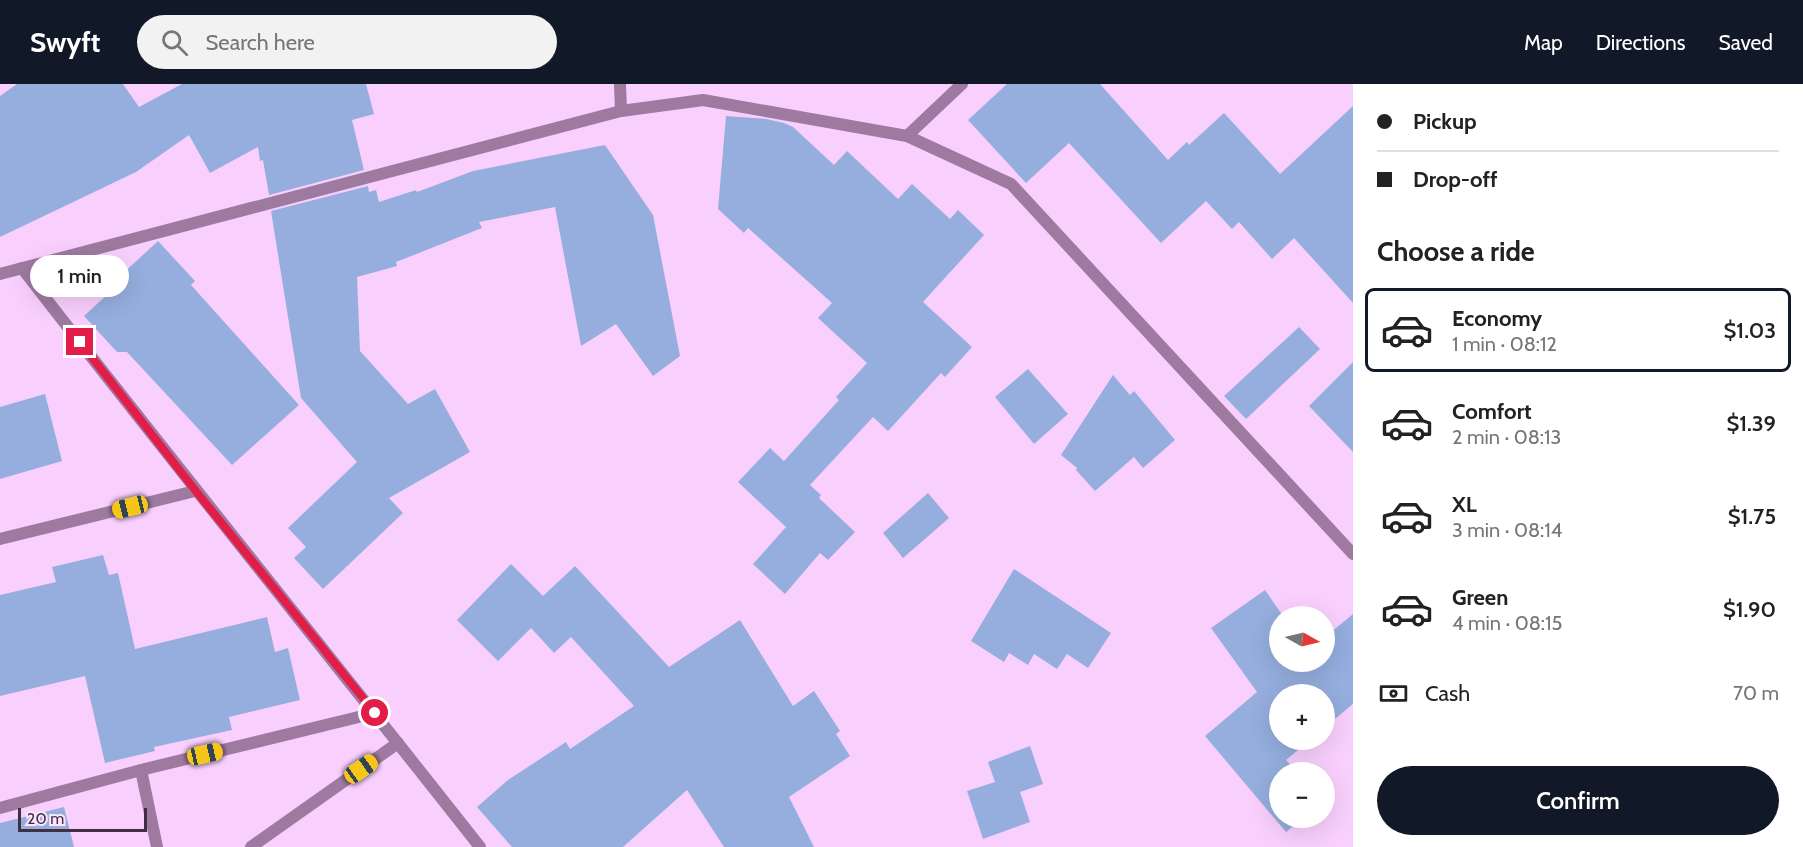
<!DOCTYPE html>
<html lang="en">
<head>
<meta charset="utf-8">
<style>
	body { margin:0; font-family:Cabin,sans-serif; background:#f2f2f2; color:#222; height:100vh; display:flex; flex-direction:column; font-size:22px; white-space:nowrap }
	* { box-sizing:border-box; margin:0 }
	p { font-size:20px; color:#767676 }
	.icon { flex:none; width:33px; height:33px; fill:none; stroke:currentColor; stroke-width:2; stroke-linecap:round; stroke-linejoin:round }
	.map { position:relative; flex:1; overflow:hidden }
	.sheet { display:flex; flex-direction:column; background:#fff; width:450px }
	.sheet>* { flex:none }
	.banner { display:grid; align-content:center; height:132px; padding:0 24px; background:#fff }
	.needle { width:39px; rotate:98deg }
	.controls { position:absolute; left:1269px; top:522px; display:grid; gap:12px }
	.controls a { display:grid; place-items:center; width:66px; height:66px; border-radius:50%; background:#fff; box-shadow:0 6px 24px #0002; font-size:30px }
	.scale { position:absolute; left:18px; bottom:15px; width:129px; box-sizing:border-box; padding-left:6px; border:3px solid #3f2f40; border-top:0; font-size:16px; line-height:21px; white-space:nowrap; color:#3f2f40; -webkit-text-stroke:4px #fde4ff; paint-order:stroke }
	.end { position:absolute; width:27px; height:27px; margin:-14px; border:8px solid #e11d48; background:#fff; box-shadow:0 0 0 3px #fff }
	.from { border-radius:50% }
	.bubble { position:absolute; height:42px; border-radius:21px; background:#fff; box-shadow:0 6px 24px #0002; font-size:20px; font-weight:600; line-height:42px; text-align:center }
	.car { position:absolute; width:18px; height:36px; margin:-18px -9px; border-radius:8px; box-shadow:0 0 4px 2px #0007; background:linear-gradient(#f5c518 24%,#345 0 40%,#f5c518 0 76%,#345 0 86%,#f5c518 0) }
	.banner b { display:flex; align-items:center; gap:21px; height:57px; font-size:22px }
	.banner b+b { border-top:2px solid #e0e0e0 }
	.banner i { width:15px; height:15px; background:#222 }
	ul { padding:0; list-style:none }
	li { display:flex; align-items:center; gap:18px; height:84px; margin:0 12px 9px; padding:0 12px; border:3px solid transparent; border-radius:9px }
	li div { flex:1 }
	li b { display:block; font-size:22px }
	li em { font-style:normal; font-weight:600 }
	li.current { border-color:#111827 }
	li>.icon { width:54px; height:54px; stroke-width:1.5 }
	h2 { padding:0 24px; font-size:27px; line-height:72px }
	.pay { display:flex; align-items:center; gap:15px; height:66px; padding:0 24px; font-size:22px }
	.pay p { margin-inline-start:auto }
	.cta { display:flex; gap:12px; margin-top:auto; padding:12px 24px }
	.cta a { flex:1; height:69px; border-radius:36px; background:#111827; color:#fff; font-size:24px; font-weight:600; line-height:69px; text-align:center }
	header { display:flex; align-items:center; gap:36px; box-sizing:border-box; height:84px; padding:0 30px; background:#111827; color:#fff }
	header strong { font-size:28px }
	nav { display:flex; gap:33px; margin-inline-start:auto; font-size:21px }
	.search { width:420px; height:54px; background:#f2f2f2; display:flex; align-items:center; gap:15px; box-sizing:border-box; padding:0 21px; border-radius:33px; color:#767676; font-size:22px }
	main { display:flex; flex:1; min-height:0 }
	.map>svg:first-child { display:block }
	.building { fill:#95aede }
	.lines { fill:none; stroke-linecap:round; stroke-linejoin:round }
	.minor { stroke:#9e7aa1; stroke-width:12 }
	.tertiary { stroke:#9e7aa1; stroke-width:12 }
	.route { stroke:#e11d48; stroke-width:8 }
</style>
</head>
<body>
<header>
<strong>Swyft</strong>
<div class="search"><svg class="icon" aria-label="search" viewBox="0 0 24 24"><circle cx="10" cy="10" r="6"/><path d="M15 15l6 6"/></svg>Search here</div>
<nav><a>Map</a><a>Directions</a><a>Saved</a></nav>
</header>
<main>
<div class="map">
<svg width="1353" height="763" viewBox="0 0 1353 763">
	<rect width="100%" height="100%" fill="#f9d0fd"/>
	<!-- building -->
	<g class="building">
		<path d="M17,0H123L139,23L182,0H366L374,30L352,36L364,86L269,111L263,76L260,77L258,63L210,89L189,51L136,88L0,153V12Z"/>
		<path d="M1007,0H1100L1168,76L1187,58L1189,61L1224,29L1280,90L1353,22V219L1294,154L1272,175L1239,138L1232,145L1206,117L1161,159L1069,59L1026,99L968,36Z"/>
		<path d="M726,32L766,35L784,39L793,43L834,81L847,67L898,115L912,100L950,135L958,126L984,151L923,218L972,263L945,293L941,289L888,347L873,333L810,401L821,411L819,414L855,448L828,476L820,469L785,510L753,480L786,443L738,398L770,364L784,377L839,316L836,313L867,279L818,234L832,219L748,144L744,149L718,125Z"/>
		<path d="M605,61L653,131L680,272L653,292L616,240L581,262L555,123L479,138L482,144L396,178L397,182L357,193L360,267L408,320L435,305L470,368L389,414L403,429L323,505L294,474L306,463L288,444L357,378L301,314L271,127L368,102L369,108L376,106L379,118L416,106L417,108L473,87Z"/>
		<path d="M158,157L195,197L191,201L299,321L232,381L127,268H117L84,232L121,198L118,194Z"/>
		<path d="M1299,243L1320,265L1246,335L1224,312Z"/>
		<path d="M1353,278V368L1309,322Z"/>
		<path d="M1028,285L1068,330L1034,360L995,313Z"/>
		<path d="M1113,291L1130,311L1134,307L1175,356L1143,384L1134,373L1095,407L1076,386L1077,384L1061,371Z"/>
		<path d="M45,310L62,377L0,395V323Z"/>
		<path d="M928,409L949,434L903,474L883,449Z"/>
		<path d="M103,471L109,491L118,489L135,565L267,533L275,568L288,564L300,616L229,633L232,646L154,663L155,667L105,679L85,592L0,612V511L56,498L52,483Z"/>
		<path d="M511,480L543,512L575,482L669,583L740,536L793,622L814,607L840,647L836,650L850,672L789,713L814,763H724L687,706L623,763H512L477,723L508,696L566,658L570,665L634,622L571,553L554,569L531,544L498,577L457,536Z"/>
		<path d="M1014,485L1111,549L1088,584L1067,570L1057,585L1034,570L1028,581L1009,569L1004,578L971,557Z"/>
		<path d="M1265,506L1283,532H1280V578H1324V554L1353,530V620L1324,644V610H1280V656H1310L1286,676L1297,688H1280V734H1303L1286,748L1205,652L1257,608L1211,544Z"/>
		<path d="M1030,662L1043,700L1020,708L1030,738L983,755L967,707L995,698L988,678Z"/>
		<path d="M64,723L74,763H0V739Z"/>
	</g>
	<g class="lines">
		<!-- minor -->
		<g class="minor">
			<path d="M620,0L621,27"/>
			<path d="M907,52L962,0"/>
			<path d="M22,184C173,379 328,570 480,763"/>
			<path d="M0,455L195,407"/>
			<path d="M141,686L157,763"/>
			<path d="M0,724L141,686L375,629"/>
			<path d="M251,763L398,659"/>
		</g>
		<!-- tertiary -->
		<path class="tertiary" d="M0,190L621,27L703,16L907,52L1011,100L1353,470"/>
	</g>
	<g class="lines">
		<!-- route -->
		<path class="route" d="M80,258L195,406L375,629"/>
	</g>
</svg>
<div class="controls">
<a><svg class="needle" viewBox="-14 -14 28 28"><path d="M0-13l5 13h-10z" fill="#e53935"/><path d="M0 13l5-13h-10z" fill="#767676"/></svg></a>
<a>+</a>
<a>−</a>
</div>
<div class="scale">20 m</div>
<i class="end from" style="left:375px;top:629px"></i>
<i class="end" style="left:80px;top:258px"></i>
<div class="bubble" style="left:30px;top:171px;width:99px">1 min</div>
<i class="car" style="left:130px;top:423px;rotate:256deg"></i>
<i class="car" style="left:205px;top:670px;rotate:77deg"></i>
<i class="car" style="left:361px;top:685px;rotate:55deg"></i>
</div>
<section class="sheet">
<div class="banner">
<b><i class="from"></i>Pickup</b>
<b><i></i>Drop-off</b>
</div>
<h2>Choose a ride</h2>
<ul>
<li class="current"><svg class="icon" aria-label="car" viewBox="0 0 24 24"><path d="M5 17H2v-5l4-1 3-4h7l3 4 3 1v5h-3M9 17h6M6 11h13"/><circle cx="7" cy="17" r="2"/><circle cx="17" cy="17" r="2"/></svg><div><b>Economy</b><p>1 min · 08:12</p></div><em>$1.03</em></li>
<li><svg class="icon" aria-label="car" viewBox="0 0 24 24"><path d="M5 17H2v-5l4-1 3-4h7l3 4 3 1v5h-3M9 17h6M6 11h13"/><circle cx="7" cy="17" r="2"/><circle cx="17" cy="17" r="2"/></svg><div><b>Comfort</b><p>2 min · 08:13</p></div><em>$1.39</em></li>
<li><svg class="icon" aria-label="car" viewBox="0 0 24 24"><path d="M5 17H2v-5l4-1 3-4h7l3 4 3 1v5h-3M9 17h6M6 11h13"/><circle cx="7" cy="17" r="2"/><circle cx="17" cy="17" r="2"/></svg><div><b>XL</b><p>3 min · 08:14</p></div><em>$1.75</em></li>
<li><svg class="icon" aria-label="car" viewBox="0 0 24 24"><path d="M5 17H2v-5l4-1 3-4h7l3 4 3 1v5h-3M9 17h6M6 11h13"/><circle cx="7" cy="17" r="2"/><circle cx="17" cy="17" r="2"/></svg><div><b>Green</b><p>4 min · 08:15</p></div><em>$1.90</em></li>
</ul>
<div class="pay"><svg class="icon" aria-label="cash" viewBox="0 0 24 24"><path d="M3 7h18v10H3z"/><circle cx="12" cy="12" r="2"/></svg>Cash<p>70 m</p></div>
<div class="cta"><a>Confirm</a></div>
</section>
</main>
</body>
</html>
